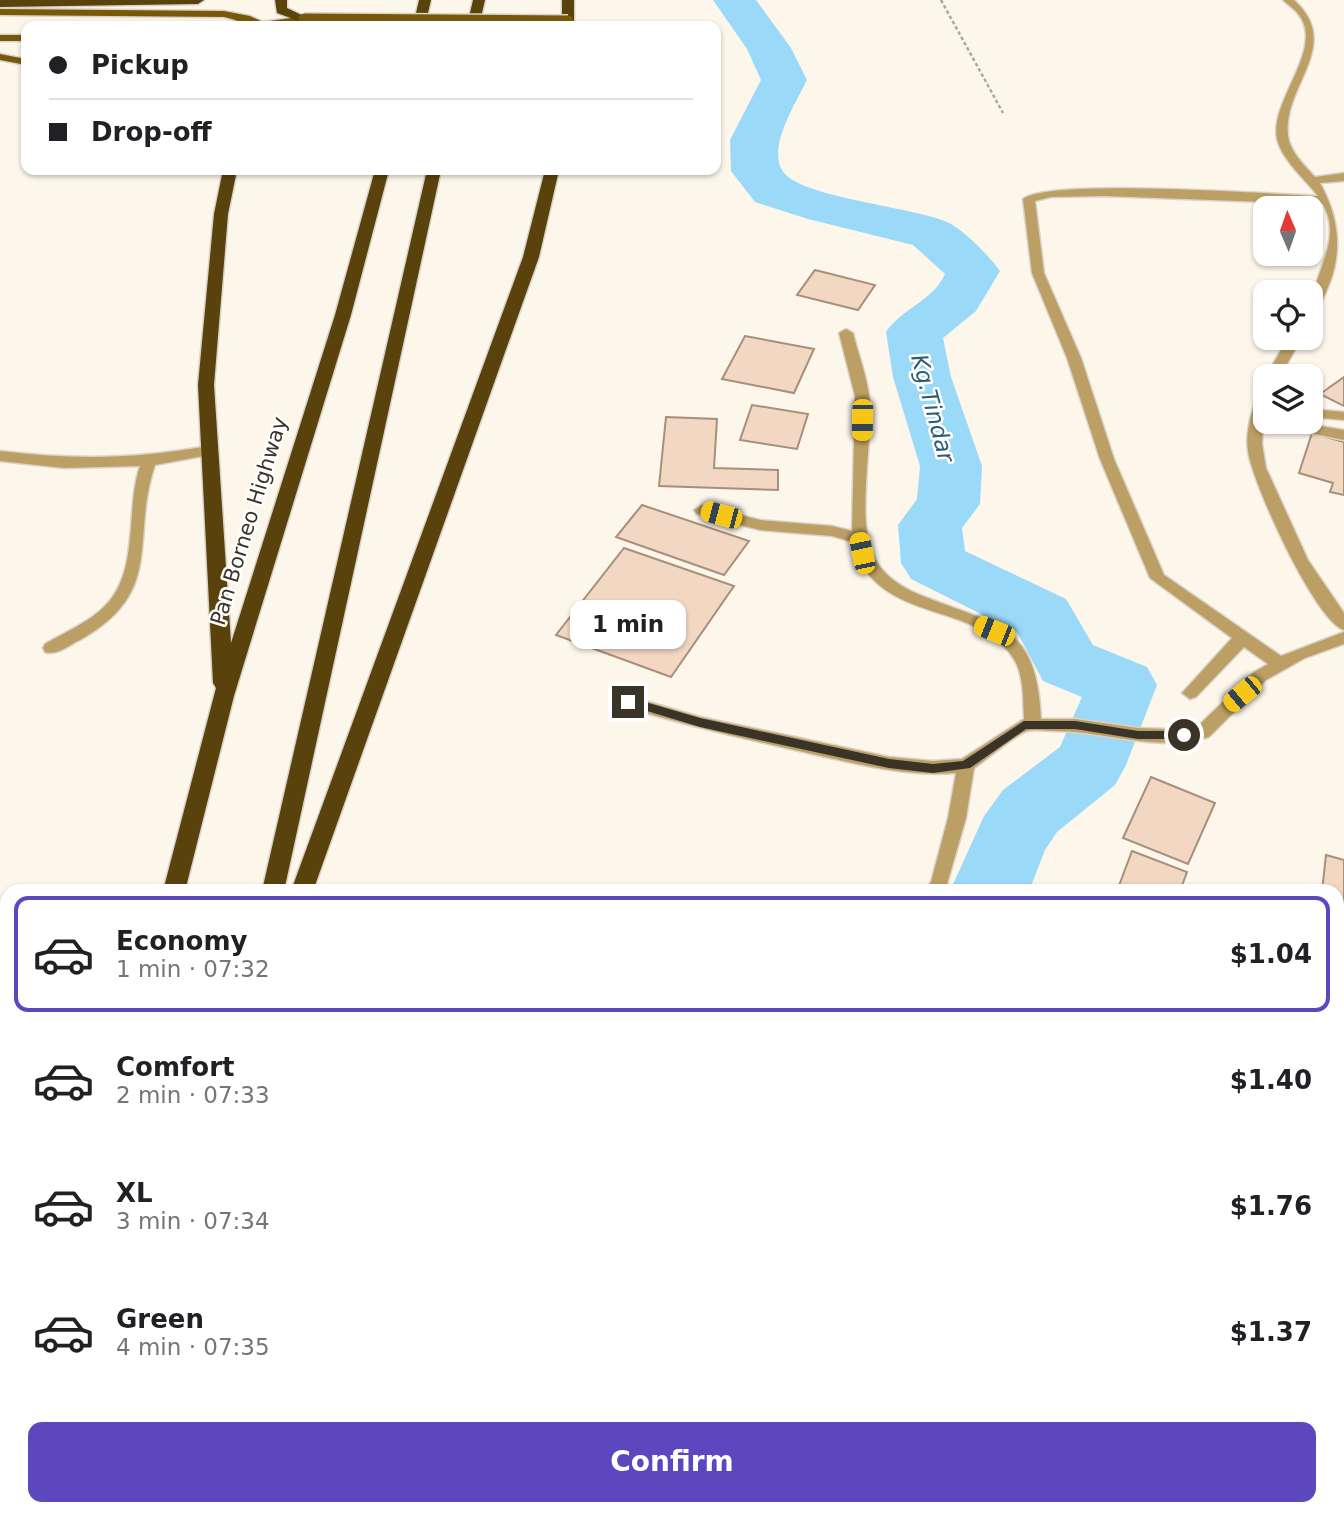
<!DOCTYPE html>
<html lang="en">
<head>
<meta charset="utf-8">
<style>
	body { margin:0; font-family:"DejaVu Sans",sans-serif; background:#f2f2f2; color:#202124; height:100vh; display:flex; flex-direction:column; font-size:26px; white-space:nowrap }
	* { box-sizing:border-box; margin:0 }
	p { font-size:23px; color:#757577 }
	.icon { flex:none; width:38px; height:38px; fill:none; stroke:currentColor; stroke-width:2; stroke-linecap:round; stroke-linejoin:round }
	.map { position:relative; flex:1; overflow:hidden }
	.details { position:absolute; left:0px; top:884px; width:1344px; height:632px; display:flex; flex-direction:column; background:#fff; border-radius:21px 21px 0 0; box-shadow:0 2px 5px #0004 }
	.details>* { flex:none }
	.hud { position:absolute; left:21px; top:21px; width:700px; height:154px; border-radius:14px; box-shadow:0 2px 5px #0004; display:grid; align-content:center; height:154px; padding:0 28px; background:#fff }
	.needle { width:46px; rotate:358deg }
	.controls { position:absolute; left:1253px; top:196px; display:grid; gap:14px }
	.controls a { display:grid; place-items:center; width:70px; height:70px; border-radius:14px; background:#fff; box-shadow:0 2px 5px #0004; font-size:35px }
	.end { position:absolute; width:32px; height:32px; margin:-16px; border:9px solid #3a3328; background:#fff; box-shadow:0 0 0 4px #fff }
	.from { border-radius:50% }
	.bubble { position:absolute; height:49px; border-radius:14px; background:#fff; box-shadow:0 2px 5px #0004; font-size:23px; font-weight:700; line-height:49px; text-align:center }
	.car { position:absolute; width:21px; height:42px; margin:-21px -10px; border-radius:9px; box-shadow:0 0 5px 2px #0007; background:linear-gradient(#f5c518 24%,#345 0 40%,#f5c518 0 76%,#345 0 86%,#f5c518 0) }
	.hud b { display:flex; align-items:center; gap:24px; height:66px; font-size:26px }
	.hud b+b { border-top:2px solid #e0e0e0 }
	.hud i { width:18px; height:18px; background:#202124 }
	ul { padding:12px 0 0; list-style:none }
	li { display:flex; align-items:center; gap:21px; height:116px; margin:0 14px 10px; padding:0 14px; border:4px solid transparent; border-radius:14px }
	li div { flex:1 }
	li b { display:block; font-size:26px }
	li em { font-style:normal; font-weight:700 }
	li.selected { border-color:#5c47bf }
	li>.icon { width:63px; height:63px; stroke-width:1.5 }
	.button { display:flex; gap:14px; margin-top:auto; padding:14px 28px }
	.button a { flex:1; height:80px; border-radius:14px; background:#5c47bf; color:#fff; font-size:28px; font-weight:700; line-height:80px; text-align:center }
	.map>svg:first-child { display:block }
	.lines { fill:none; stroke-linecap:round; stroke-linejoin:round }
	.river { fill:#9bd9f8; fill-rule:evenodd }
	.building { fill:#f2d7c2; stroke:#a88f7b; stroke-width:2 }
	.minor-casing { stroke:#dad3c8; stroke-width:3 }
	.major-casing { stroke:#dad3c8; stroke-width:3 }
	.highway-casing { stroke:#dad3c8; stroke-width:3 }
	.path { stroke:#afa89d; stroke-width:2.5; stroke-dasharray:3.5 2.5; stroke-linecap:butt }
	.minor { fill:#bc9f64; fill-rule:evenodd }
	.major { fill:#785909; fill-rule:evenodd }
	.highway { fill:#59420b; fill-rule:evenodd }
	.major-bridge-casing { stroke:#dad3c8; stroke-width:14; stroke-linecap:butt }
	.major-bridge { stroke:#785909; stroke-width:11 }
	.route { fill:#3a3328 }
	.labels { text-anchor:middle; stroke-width:5; stroke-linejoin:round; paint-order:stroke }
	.street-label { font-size:21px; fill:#3a3328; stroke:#fff }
	.water-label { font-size:23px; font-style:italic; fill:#2d5c72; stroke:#fff }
</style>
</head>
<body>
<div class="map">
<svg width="1344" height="1514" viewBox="0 0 1344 1514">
	<rect width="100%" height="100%" fill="#fdf6eb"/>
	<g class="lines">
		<!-- river -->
		<g class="river">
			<path d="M713,0H756L791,48L807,80C796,103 768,145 782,170C797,198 918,207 949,223C965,231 990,257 1000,271L976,311L943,338L951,377L982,466L980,504L962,528L965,551L1066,599L1093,645L1147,667L1157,685L1126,765L1115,785L1057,832L1045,850L1029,891H950L984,816L1003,790L1060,747L1082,697L1043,681L1017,632L911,579L901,563L898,525L917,499L920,466L893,377L886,332C902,308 932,302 945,274L913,245L808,219L755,202L731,171L730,140L761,80L747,49Z"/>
			<rect x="1337" y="1097" width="7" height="82"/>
		</g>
	</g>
	<!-- building -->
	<g class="building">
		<path d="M815,270L875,285L858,310L797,295Z"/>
		<path d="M745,336L814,349L794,393L722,379Z"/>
		<path d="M1344,377V406L1320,394Z"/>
		<path d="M752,405L808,414L797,449L740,440Z"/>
		<path d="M666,417L717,419L714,468L778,470V490L659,486Z"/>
		<path d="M1312,433L1344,442V495L1330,492L1333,483L1299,473Z"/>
		<path d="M642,505L749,541L724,575L616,537Z"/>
		<path d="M624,548L734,586L671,677L556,635Z"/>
		<path d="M1151,777L1215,803L1188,864L1123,838Z"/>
		<path d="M1132,851L1187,872L1180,891H1117Z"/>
		<path d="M1326,855L1344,860V941L1337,939V891H1322Z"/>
	</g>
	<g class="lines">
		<!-- minor casing -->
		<g class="minor-casing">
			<g id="minor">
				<path d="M1283,0H1294C1344,46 1282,85 1288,136C1290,152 1305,166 1315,177L1344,173V181L1320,183C1344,227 1343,266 1316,311L1311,312C1311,274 1344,242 1323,204L1104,196L1051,197L1035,201L1044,273L1081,358L1114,459L1164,575L1281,656L1344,632V644L1305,658L1266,680L1209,737C1158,753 1106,731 1054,731C1047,731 1035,729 1027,731C1015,735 986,760 974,768L966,818L945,891H925L931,882L948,818L956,773C906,777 857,764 808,753C746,739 684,725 622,706L620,702L622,698L628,696L700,717L889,757L933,761L962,759L1024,719C1023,700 1024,677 1015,661C984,605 896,622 863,566C858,559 856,550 853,542L832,536L760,530L697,514L694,510L702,505L760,520L832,526L852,531L855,396L839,333L846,329L853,333C858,353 866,374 869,395C875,439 852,529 878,564C889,580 907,590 925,597C1000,626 1037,626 1041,719H1075L1138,728L1166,729L1198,726L1254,672L1268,664L1244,647L1196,697L1190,699L1182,693L1232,638L1150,578L1100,459L1067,358L1032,273L1023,199C1049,178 1271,194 1318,196C1305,179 1282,160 1277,139C1269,101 1325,49 1299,15C1295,9 1288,5 1283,0Z"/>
				<path d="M1288,338H1302L1280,376H1266Z"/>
				<path d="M1265,389L1262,444L1266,468L1308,560L1344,613V630C1315,621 1252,482 1248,451C1245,431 1252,412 1258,393Z"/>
				<path d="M1311,409L1344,412V420L1311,417Z"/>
				<path d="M1268,422H1297L1344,430V440L1275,426Z"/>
				<path d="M209,446L216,451L214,454L155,465C130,539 166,592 80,640C69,645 57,656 45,652L43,648L45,644C65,632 88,623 105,606C140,571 125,509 140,466L64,468L0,461V451C76,460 134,459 209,446Z"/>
				<path d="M1337,1222L1344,1225V1248L1337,1245Z"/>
				<path d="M816,1508H841L839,1514H814Z"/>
			</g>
		</g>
		<!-- major casing -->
		<g class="major-casing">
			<g id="major">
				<path d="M0,9L224,11L250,16L263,22L304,16L309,19C298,26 268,30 254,26C248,25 234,19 224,17L0,15Z"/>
				<rect x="0" y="35" width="26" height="6"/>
				<path d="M0,54L26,59V65L0,60Z"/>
			</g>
		</g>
		<!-- highway casing -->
		<g class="highway-casing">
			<g id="highway">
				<path d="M0,0H204L198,4L0,7Z"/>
				<path d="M275,0H287V8L310,19L304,23L277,13Z"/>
				<path d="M419,0H431L425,26H413Z"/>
				<path d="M473,0H485L479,26H467Z"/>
				<rect x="562" y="0" width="12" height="26"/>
				<path d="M223,170H237L228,214L214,385L231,643L335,315L375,170H389L351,315L234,696L185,891H163L216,688L213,683L198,385L214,214Z"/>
				<path d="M427,170H441L284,891H262Z"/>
				<path d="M545,170H559L539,257L313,891H291L523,257Z"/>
				<path d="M7,1496V1508H30L28,1514H0V1508Z"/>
				<path d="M126,1508H156L155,1514H125Z"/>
			</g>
		</g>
		<!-- path -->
		<path class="path" d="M941,0L1003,113"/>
		<!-- minor -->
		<use href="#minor" class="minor"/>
		<!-- major -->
		<use href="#major" class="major"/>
		<!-- highway -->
		<use href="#highway" class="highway"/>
		<!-- major-bridge casing -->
		<g class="major-bridge-casing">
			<path id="major-bridge" d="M304,19L568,21"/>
		</g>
		<!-- major-bridge -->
		<use href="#major-bridge" class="major-bridge"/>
	</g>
	<!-- route -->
	<path class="route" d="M628,697L700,718L889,759L933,764L963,761L1024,721H1075L1138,731H1184L1190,735L1184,739H1138L1075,729H1026L970,768L933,773L889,768L700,727L624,704L622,702Z"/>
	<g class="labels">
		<!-- street labels -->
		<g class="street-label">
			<text transform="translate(249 521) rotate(-73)" y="7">Pan Borneo Highway</text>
		</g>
		<!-- water labels -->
		<g class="water-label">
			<text transform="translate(933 408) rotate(75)" y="8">Kg.Tindar</text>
		</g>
	</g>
</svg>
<div class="controls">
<a><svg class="needle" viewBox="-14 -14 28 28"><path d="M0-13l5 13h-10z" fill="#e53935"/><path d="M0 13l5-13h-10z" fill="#757577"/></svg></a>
<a><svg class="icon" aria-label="locate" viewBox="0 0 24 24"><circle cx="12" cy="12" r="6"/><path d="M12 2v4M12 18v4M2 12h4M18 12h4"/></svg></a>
<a><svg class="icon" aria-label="layers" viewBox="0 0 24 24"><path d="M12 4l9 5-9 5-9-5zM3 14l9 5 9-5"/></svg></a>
</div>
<i class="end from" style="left:1184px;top:735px"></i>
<i class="end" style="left:628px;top:702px"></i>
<div class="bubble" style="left:570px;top:600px;width:116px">1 min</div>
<i class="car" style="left:862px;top:420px;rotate:181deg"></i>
<i class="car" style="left:721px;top:515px;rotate:285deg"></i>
<i class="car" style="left:862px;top:553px;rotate:348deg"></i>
<i class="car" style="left:994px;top:631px;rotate:292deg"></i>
<i class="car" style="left:1242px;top:694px;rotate:230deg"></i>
<div class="hud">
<b><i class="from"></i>Pickup</b>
<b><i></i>Drop-off</b>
</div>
<section class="details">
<ul>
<li class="selected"><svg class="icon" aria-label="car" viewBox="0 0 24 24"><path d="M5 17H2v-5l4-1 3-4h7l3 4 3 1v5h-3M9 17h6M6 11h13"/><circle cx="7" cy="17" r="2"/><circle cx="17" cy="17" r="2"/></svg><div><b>Economy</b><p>1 min · 07:32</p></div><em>$1.04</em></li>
<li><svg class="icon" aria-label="car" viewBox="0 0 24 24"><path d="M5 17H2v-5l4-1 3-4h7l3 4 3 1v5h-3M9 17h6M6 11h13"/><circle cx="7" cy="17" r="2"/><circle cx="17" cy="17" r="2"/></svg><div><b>Comfort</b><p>2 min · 07:33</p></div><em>$1.40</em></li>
<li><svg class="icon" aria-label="car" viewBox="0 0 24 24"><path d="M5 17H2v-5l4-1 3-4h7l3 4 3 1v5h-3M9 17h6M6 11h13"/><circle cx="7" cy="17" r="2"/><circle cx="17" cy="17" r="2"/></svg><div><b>XL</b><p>3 min · 07:34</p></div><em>$1.76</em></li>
<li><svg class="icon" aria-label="car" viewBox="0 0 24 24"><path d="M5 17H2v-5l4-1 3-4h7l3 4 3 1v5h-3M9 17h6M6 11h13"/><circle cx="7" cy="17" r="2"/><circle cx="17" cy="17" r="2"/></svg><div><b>Green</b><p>4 min · 07:35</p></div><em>$1.37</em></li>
</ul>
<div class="button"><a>Confirm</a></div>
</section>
</div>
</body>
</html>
